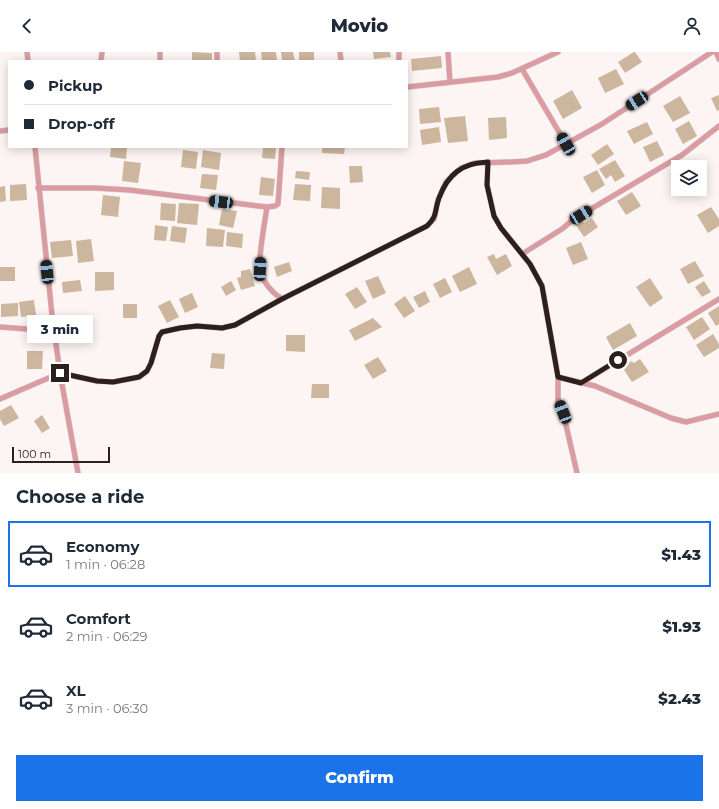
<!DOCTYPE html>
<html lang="en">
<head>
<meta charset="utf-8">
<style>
	body { margin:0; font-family:Montserrat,sans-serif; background:#f6f6f7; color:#1f2937; height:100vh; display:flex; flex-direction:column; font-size:15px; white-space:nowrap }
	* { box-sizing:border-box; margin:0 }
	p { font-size:13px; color:#747a83 }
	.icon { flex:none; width:22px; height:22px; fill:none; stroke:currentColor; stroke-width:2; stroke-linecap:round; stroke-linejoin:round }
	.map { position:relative; height:421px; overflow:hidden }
	.drawer { display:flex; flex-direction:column; background:#fff; flex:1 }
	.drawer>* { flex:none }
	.hud { position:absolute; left:8px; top:8px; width:400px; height:88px; border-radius:0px; box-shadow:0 2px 10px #0003; display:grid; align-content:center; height:88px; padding:0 16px; background:#fff }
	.fabs { position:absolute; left:671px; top:108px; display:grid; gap:8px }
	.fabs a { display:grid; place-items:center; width:36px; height:36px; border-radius:0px; background:#fff; box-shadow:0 2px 10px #0003; font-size:20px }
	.scale { position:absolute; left:12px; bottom:10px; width:98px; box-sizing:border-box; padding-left:4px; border:2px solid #2c201c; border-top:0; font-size:11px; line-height:14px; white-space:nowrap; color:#2c201c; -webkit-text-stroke:3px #fcf5f3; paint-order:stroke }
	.end { position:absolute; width:18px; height:18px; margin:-9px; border:5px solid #2c201c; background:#fff; box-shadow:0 0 0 2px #fff }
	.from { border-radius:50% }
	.bubble { position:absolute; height:28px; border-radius:0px; background:#fff; box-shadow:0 2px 10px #0003; font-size:13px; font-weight:800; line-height:28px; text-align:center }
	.car { position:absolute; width:12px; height:24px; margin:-12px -6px; border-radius:5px; box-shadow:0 0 3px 1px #0007; background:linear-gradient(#222 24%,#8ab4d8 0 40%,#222 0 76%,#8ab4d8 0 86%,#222 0) }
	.hud b { display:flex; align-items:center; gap:14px; height:38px; font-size:15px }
	.hud b+b { border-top:1px solid #e0e1e3 }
	.hud i { width:10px; height:10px; background:#1f2937 }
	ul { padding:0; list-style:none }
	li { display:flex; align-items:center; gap:12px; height:66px; margin:0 8px 6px; padding:0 8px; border:2px solid transparent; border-radius:0px }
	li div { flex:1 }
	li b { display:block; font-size:15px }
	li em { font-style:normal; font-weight:800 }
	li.selected { border-color:#1a73e8 }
	li>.icon { width:36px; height:36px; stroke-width:1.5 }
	h2 { padding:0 16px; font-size:18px; line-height:48px }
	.action { display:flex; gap:8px; margin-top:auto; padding:8px 16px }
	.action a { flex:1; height:46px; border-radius:0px; background:#1a73e8; color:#fff; font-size:16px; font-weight:800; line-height:46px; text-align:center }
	header { display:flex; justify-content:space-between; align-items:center; height:52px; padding:0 16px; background:#fff; font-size:18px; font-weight:800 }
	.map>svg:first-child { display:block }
	.building { fill:#ccb69e }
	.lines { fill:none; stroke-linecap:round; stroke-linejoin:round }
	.street-casing { stroke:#d7cfcc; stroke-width:6 }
	.street { stroke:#da9ca2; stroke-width:5 }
	.route { stroke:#2c201c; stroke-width:5 }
</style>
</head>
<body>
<header><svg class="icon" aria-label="back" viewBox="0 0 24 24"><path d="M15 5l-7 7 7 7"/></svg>Movio<svg class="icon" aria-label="person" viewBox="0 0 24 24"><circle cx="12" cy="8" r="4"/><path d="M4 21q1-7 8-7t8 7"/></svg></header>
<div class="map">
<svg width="719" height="421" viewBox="0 0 719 421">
	<rect width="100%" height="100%" fill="#fcf5f3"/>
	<!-- building -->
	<g class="building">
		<path d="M192,0L212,1V9H192Z"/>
		<path d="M239,0H255L256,9H240Z"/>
		<path d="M261,0H276L277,8L262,9Z"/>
		<path d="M281,0H293L295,9H282Z"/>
		<rect x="299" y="0" width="15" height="9"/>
		<path d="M373,0H390L391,5L374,7Z"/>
		<path d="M634,0H635L642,10L625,21L618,10Z"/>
		<path d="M441,4L442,16L412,19L411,7Z"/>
		<path d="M616,17L624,32L605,41L598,26Z"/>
		<path d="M572,38L582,56L563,67L553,49Z"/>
		<path d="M719,43V58L717,59L711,46Z"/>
		<path d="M680,44L690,61L673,70L663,54Z"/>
		<path d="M439,55L441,70L420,72L419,57Z"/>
		<path d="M465,64L468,89L448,91L444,66Z"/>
		<path d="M506,65L507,86L489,88L488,66Z"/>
		<path d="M689,69L697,84L683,92L675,77Z"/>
		<path d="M647,70L653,82L634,92L627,79Z"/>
		<path d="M439,75L441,90L422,93L420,78Z"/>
		<path d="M657,89L664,103L650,110L643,95Z"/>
		<path d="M607,92L614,102L598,113L591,103Z"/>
		<path d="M111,95H127L126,107L110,105Z"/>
		<path d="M263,95H276L275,107L262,106Z"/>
		<path d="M322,95H345L344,102L322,101Z"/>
		<path d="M183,98L198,100L196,117L181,115Z"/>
		<path d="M203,98L221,101L219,118L201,115Z"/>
		<path d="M615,108L625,124L615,130L611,123L606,127L599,117Z"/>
		<path d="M124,109L141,111L138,131L122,129Z"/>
		<path d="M349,114H362L363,130L350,131Z"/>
		<path d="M597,118L605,133L592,141L583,125Z"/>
		<path d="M296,119L310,120L309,128L295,126Z"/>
		<path d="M202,122L218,123L216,138L200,136Z"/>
		<path d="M261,125L275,127L273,144L259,143Z"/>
		<path d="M26,132L27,148L10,149V133Z"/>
		<path d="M295,132L311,133L310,149L293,148Z"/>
		<path d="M5,134L6,149L0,150V135Z"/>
		<path d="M322,135L340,136V157L321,156Z"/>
		<path d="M632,140L641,154L626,163L617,149Z"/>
		<path d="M103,143L120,145L118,165L101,163Z"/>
		<path d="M161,151L176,152L175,169L160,168Z"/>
		<path d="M179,151L199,152L197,173L177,171Z"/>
		<path d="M711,155L719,167V174L708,181L697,163Z"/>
		<path d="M222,157L237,159L233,176L219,173Z"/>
		<path d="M592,166L598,175L584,185L575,172L581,167L584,171Z"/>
		<path d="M155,173L168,175L166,189L154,188Z"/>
		<path d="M172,174L187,176L185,191L170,189Z"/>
		<path d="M207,176L225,178L223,195L206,194Z"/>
		<path d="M227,180L243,182L242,196L226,194Z"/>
		<path d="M91,187L94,209L78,211L76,189Z"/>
		<path d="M71,188L73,204L52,206L50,190Z"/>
		<path d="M581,190L588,207L573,213L566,196Z"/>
		<path d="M494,202L496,207L506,202L512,214L497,223L487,205Z"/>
		<path d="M695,209L704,224L688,232L680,217Z"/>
		<path d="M289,210L292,219L277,225L274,215Z"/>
		<rect x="0" y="215" width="15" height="14"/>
		<path d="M469,215L477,232L460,240L452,224Z"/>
		<path d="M250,217L255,234L241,238L237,226L241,225V219Z"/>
		<path d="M95,220H114V238L95,239Z"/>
		<path d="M378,224L386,241L373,247L365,229Z"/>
		<path d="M445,226L452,240L440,246L433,232Z"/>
		<path d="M650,226L663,246L650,255L636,235Z"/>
		<path d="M80,228L82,239L63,241L62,230Z"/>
		<path d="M231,229L236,238L226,244L221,235Z"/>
		<path d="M704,229L711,240L702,245L695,235Z"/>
		<path d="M357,235L367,250L355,257L345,242Z"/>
		<path d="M425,239L430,250L419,256L413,245Z"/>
		<path d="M192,241L198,255L185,261L179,247Z"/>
		<path d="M405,244L415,259L404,266L394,252Z"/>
		<path d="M34,248L36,263L21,265L19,250Z"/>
		<path d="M170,248L179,265L167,271L158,254Z"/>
		<path d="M18,251V264L1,265V252Z"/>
		<rect x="123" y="252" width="14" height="14"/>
		<path d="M719,254V272L716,274L708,261Z"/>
		<path d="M702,265L710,277L694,288L686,275Z"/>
		<path d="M373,266L382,275L355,289L349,278Z"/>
		<path d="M630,271L637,284L613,298L606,285Z"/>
		<path d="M713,282L719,292V296L704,305L696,293Z"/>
		<path d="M286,283H305V300L286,299Z"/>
		<path d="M27,299H43L42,317H27Z"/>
		<path d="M212,301L225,302L224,317L210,316Z"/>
		<path d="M378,305L387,319L373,327L364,313Z"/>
		<path d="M640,307L649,320L632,330L624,318L631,309L634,311Z"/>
		<path d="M312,332H329V346H311Z"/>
		<path d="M11,353L19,366L4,374L0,367V359Z"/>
		<path d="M42,363L50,376L42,381L34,369Z"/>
	</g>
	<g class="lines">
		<!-- street casing -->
		<g class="street-casing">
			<g id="street">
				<path d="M27,0L28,9"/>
				<path d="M340,0L341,9"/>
				<path d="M399,0V9"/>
				<path d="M448,0L450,30"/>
				<path d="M716,0L719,7"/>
				<path d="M101,9L102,0"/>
				<path d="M160,9V0"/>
				<path d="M217,9V0"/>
				<path d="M522,17L566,92"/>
				<path d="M407,35L498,25L512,21L558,0"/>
				<path d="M0,79L9,78"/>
				<path d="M35,95L52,263L60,321L78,421"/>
				<path d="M488,110L487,133L494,164L501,176L530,212L542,234L558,325V349L563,360L577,421"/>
				<path d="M38,136H95L129,138L267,155L275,154L278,152L282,95"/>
				<path d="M267,155C265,170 258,204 260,218C263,230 272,241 282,247L427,174L434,167L438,148L446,130L461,116L475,111L511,110L527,109L546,103L602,72L712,0"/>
				<path d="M522,202L562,177L574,167L682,103L719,74"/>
				<path d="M0,275L54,279"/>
				<path d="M558,325L595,334L671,366L686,370L719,362"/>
				<path d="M581,331L719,247"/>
				<path d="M0,347L60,321L97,329L113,330L139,325L147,319L151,311L159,284L162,280L180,276L197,274L222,276L235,273L282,247"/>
			</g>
		</g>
		<!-- street -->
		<use href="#street" class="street"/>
	</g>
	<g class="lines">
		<!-- route -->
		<path class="route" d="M60,321L97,329L113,330L139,325L147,319L151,311L159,284L162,280L180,276L197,274L222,276L235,273L282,247L427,174C438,163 434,160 439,146C448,122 462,111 488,110L487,133L494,164L501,176L530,212L542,234L558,325L581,331L618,308"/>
	</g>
</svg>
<div class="fabs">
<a><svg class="icon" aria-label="layers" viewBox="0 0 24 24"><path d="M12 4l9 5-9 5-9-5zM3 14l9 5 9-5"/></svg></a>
</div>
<div class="scale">100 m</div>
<i class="end from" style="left:618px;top:308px"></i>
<i class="end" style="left:60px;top:321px"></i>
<div class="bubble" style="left:27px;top:263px;width:66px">3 min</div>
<i class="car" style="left:637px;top:49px;rotate:237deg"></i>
<i class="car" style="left:566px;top:92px;rotate:330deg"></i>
<i class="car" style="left:221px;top:150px;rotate:277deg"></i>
<i class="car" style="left:581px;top:163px;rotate:59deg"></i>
<i class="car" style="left:260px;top:217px;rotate:3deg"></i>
<i class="car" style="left:47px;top:220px;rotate:354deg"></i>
<i class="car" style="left:563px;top:360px;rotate:339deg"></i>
<div class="hud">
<b><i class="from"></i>Pickup</b>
<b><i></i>Drop-off</b>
</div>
</div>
<section class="drawer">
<h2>Choose a ride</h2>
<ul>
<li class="selected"><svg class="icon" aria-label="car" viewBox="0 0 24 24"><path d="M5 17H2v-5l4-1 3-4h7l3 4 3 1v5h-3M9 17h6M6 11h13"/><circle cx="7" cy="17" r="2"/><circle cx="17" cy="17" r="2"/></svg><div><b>Economy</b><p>1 min · 06:28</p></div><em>$1.43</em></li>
<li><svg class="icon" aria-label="car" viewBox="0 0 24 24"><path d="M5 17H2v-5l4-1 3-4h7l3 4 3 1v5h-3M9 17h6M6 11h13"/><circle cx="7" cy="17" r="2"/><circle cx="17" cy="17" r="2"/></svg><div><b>Comfort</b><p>2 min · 06:29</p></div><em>$1.93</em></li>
<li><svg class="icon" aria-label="car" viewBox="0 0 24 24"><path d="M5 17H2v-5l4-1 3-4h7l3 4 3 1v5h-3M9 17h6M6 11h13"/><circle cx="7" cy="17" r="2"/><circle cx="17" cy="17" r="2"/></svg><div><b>XL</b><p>3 min · 06:30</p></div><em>$2.43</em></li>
</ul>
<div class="action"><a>Confirm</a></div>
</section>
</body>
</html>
